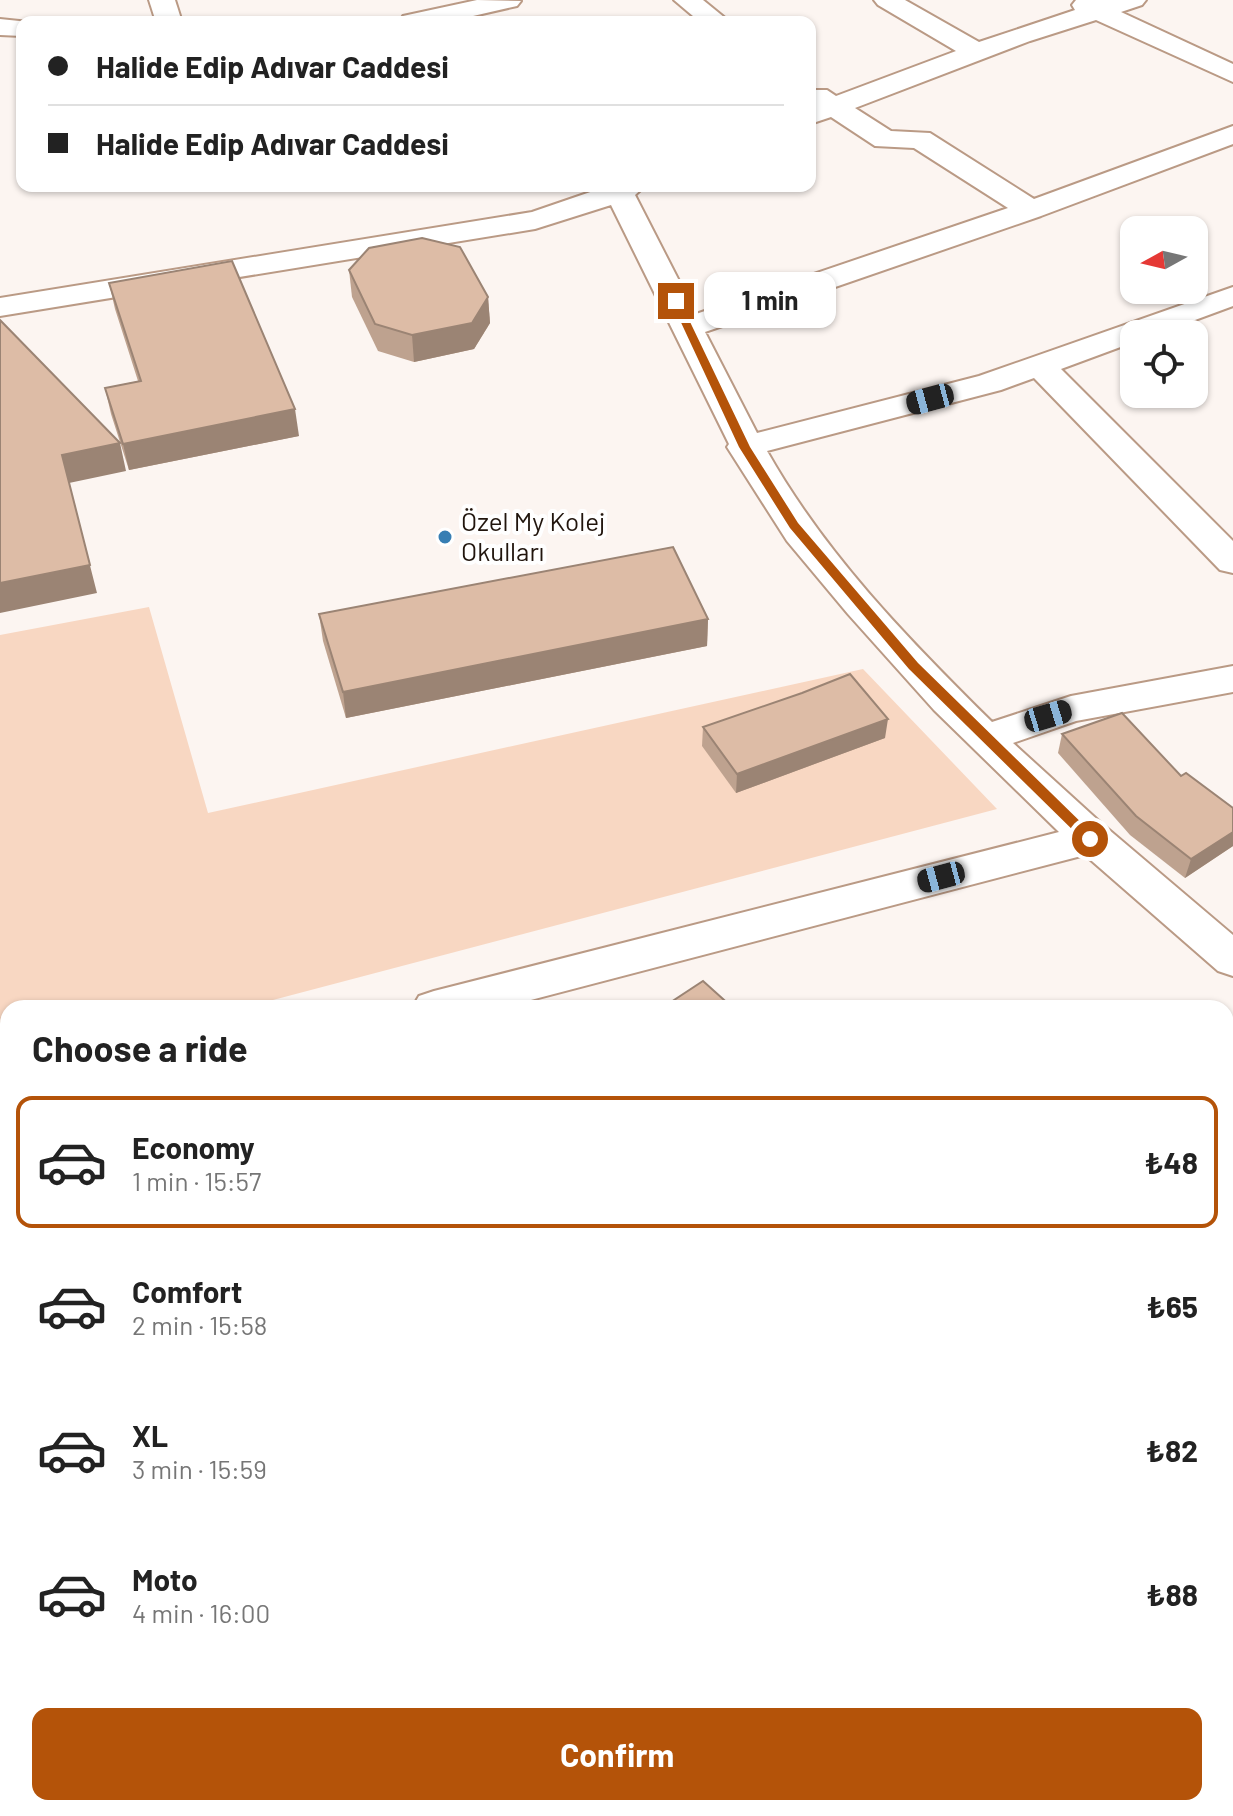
<!DOCTYPE html>
<html lang="en">
<head>
<meta charset="utf-8">
<style>
	body { margin:0; font-family:Barlow,sans-serif; background:#f2f2f2; color:#222; height:100vh; display:flex; flex-direction:column; font-size:30px; white-space:nowrap }
	* { box-sizing:border-box; margin:0 }
	p { font-size:26px; color:#767676 }
	.icon { flex:none; width:44px; height:44px; fill:none; stroke:currentColor; stroke-width:2; stroke-linecap:round; stroke-linejoin:round }
	.map { position:relative; flex:1; overflow:hidden }
	.drawer { position:absolute; left:0px; top:1000px; width:1234px; height:816px; display:flex; flex-direction:column; background:#fff; border-radius:24px 24px 0 0; box-shadow:0 2px 6px #0004 }
	.drawer>* { flex:none }
	.banner { position:absolute; left:16px; top:16px; width:800px; height:176px; border-radius:16px; box-shadow:0 2px 6px #0004; display:grid; align-content:center; height:176px; padding:0 32px; background:#fff }
	.needle { width:52px; rotate:262deg }
	.tools { position:absolute; left:1120px; top:216px; display:grid; gap:16px }
	.tools a { display:grid; place-items:center; width:88px; height:88px; border-radius:16px; background:#fff; box-shadow:0 2px 6px #0004; font-size:40px }
	.end { position:absolute; width:36px; height:36px; margin:-18px; border:10px solid #b45309; background:#fff; box-shadow:0 0 0 4px #fff }
	.from { border-radius:50% }
	.bubble { position:absolute; height:56px; border-radius:16px; background:#fff; box-shadow:0 2px 6px #0004; font-size:26px; font-weight:700; line-height:56px; text-align:center }
	.car { position:absolute; width:24px; height:48px; margin:-24px -12px; border-radius:10px; box-shadow:0 0 6px 2px #0007; background:linear-gradient(#222 24%,#8ab4d8 0 40%,#222 0 76%,#8ab4d8 0 86%,#222 0) }
	.banner b { display:flex; align-items:center; gap:28px; height:76px; font-size:30px }
	.banner b+b { border-top:2px solid #e0e0e0 }
	.banner i { width:20px; height:20px; background:#222 }
	ul { padding:0; list-style:none }
	li { display:flex; align-items:center; gap:24px; height:132px; margin:0 16px 12px; padding:0 16px; border:4px solid transparent; border-radius:16px }
	li div { flex:1 }
	li b { display:block; font-size:30px }
	li em { font-style:normal; font-weight:700 }
	li.current { border-color:#b45309 }
	li>.icon { width:72px; height:72px; stroke-width:1.5 }
	h2 { padding:0 32px; font-size:36px; line-height:96px }
	.primary-button { display:flex; gap:16px; margin-top:auto; padding:16px 32px }
	.primary-button a { flex:1; height:92px; border-radius:16px; background:#b45309; color:#fff; font-size:32px; font-weight:700; line-height:92px; text-align:center }
	.map>svg:first-child { display:block }
	.green { fill:#f8d7c2 }
	.lines { fill:none; stroke-linecap:round; stroke-linejoin:round }
	.minor-casing { stroke:#ba9a85; stroke-width:4 }
	.minor { fill:#fff; fill-rule:evenodd }
	.wall { fill:#bea28f }
	.shaded-wall { fill:#9b8474 }
	.building { fill:#ddbca6; stroke:#9b8474; stroke-width:2 }
	.route { fill:#b45309 }
	.poi-dot { fill:#377eb3; stroke:#fff; stroke-width:3 }
	.labels { text-anchor:middle; stroke-width:8; stroke-linejoin:round; paint-order:stroke }
	.poi-label { font-size:26px; fill:#21150d; stroke:#fff; text-anchor:start }
</style>
</head>
<body>
<div class="map">
<svg width="1233" height="1816" viewBox="0 0 1233 1816">
	<rect width="100%" height="100%" fill="#fcf5f1"/>
	<!-- green -->
	<g class="green">
		<path d="M149,607L208,813L863,669L997,809L243,1008H8V1070L0,1072V635Z"/>
		<path d="M1226,1744L1233,1748V1816H765L758,1808H1226Z"/>
	</g>
	<g class="lines">
		<!-- minor casing -->
		<g class="minor-casing">
			<g id="minor">
				<path d="M149,0H175L182,22H156Z"/>
				<path d="M477,0L521,1L517,6L447,22H399L403,16Z"/>
				<path d="M674,0H703L730,22H700Z"/>
				<path d="M874,0H905L979,42L1075,10L1072,5L1076,0H1146L1142,5L1121,12L1233,64V82L1096,20L1030,41L855,108L891,131L930,133L1034,199L1233,126V144L1041,216L705,332L757,433L979,376L1233,287V306L1157,334H1134V342L1061,369L1233,541V573L1220,570L1034,378L1001,390L767,451C825,554 908,639 992,722L1071,696L1233,666V692L1076,721L1013,743L1101,823L1233,935V976L1218,971L1085,855L500,1008H412L419,996L434,991L1059,832L934,710L848,614L787,541L727,447L729,444L611,205L535,229L0,316V298L532,212L602,188L601,186H645L635,195L696,314L1008,208L914,148L875,146L831,117L810,124V106L813,105L810,104V90H827L836,96L956,51L878,5Z"/>
				<path d="M0,19L29,22H22V36L0,35Z"/>
				<path d="M8,1096V1134L0,1136V1098Z"/>
				<path d="M1226,1674L1233,1677V1733L1226,1730Z"/>
				<path d="M517,1808H582L579,1816H514Z"/>
				<path d="M692,1808H754L757,1816H695Z"/>
			</g>
		</g>
		<!-- minor -->
		<use href="#minor" class="minor"/>
	</g>
	<!-- wall -->
	<g class="wall">
		<path d="M349,270L488,297L490,323L474,349L414,362L378,351L352,297Z"/>
		<path d="M109,283L299,436L129,470L111,414L105,388L138,381L115,309Z"/>
		<path d="M319,614L708,619L707,646L346,718L323,641Z"/>
		<path d="M703,727L885,738L736,793L702,746Z"/>
		<path d="M1062,734L1181,776L1233,808V846L1185,878L1130,835L1058,753Z"/>
		<path d="M249,1808H379L385,1816H254Z"/>
	</g>
	<!-- shaded-wall -->
	<g class="shaded-wall">
		<path d="M488,297L490,323L474,349L414,362L412,335Z"/>
		<path d="M295,409L299,436L129,470L123,444Z"/>
		<path d="M120,443L126,471L69,483L97,593L0,613V583L62,455Z"/>
		<path d="M708,619L707,646L346,718L343,692Z"/>
		<path d="M888,719L885,738L736,793L737,774Z"/>
		<path d="M1233,832V846L1185,878L1191,859Z"/>
		<path d="M8,1460V1490L0,1496V1466Z"/>
		<path d="M1233,1596V1606L1226,1612V1604Z"/>
		<path d="M8,1732V1760L0,1766V1738Z"/>
	</g>
	<!-- building -->
	<g class="building">
		<path d="M422,238L460,247L488,297L472,323L412,335L375,324L349,270L369,248Z"/>
		<path d="M232,261L295,409L123,444L105,388L141,381L109,283Z"/>
		<path d="M0,320L120,443L62,455L90,565L0,583Z"/>
		<path d="M673,547L708,619L343,692L319,614Z"/>
		<path d="M850,674L888,719L737,774L703,727L802,693Z"/>
		<path d="M1122,713L1181,776L1186,773L1233,808V832L1191,859L1136,816L1062,734Z"/>
		<path d="M703,981L733,1008H662Z"/>
		<path d="M8,1304V1460L0,1466V1309Z"/>
		<path d="M1233,1441V1596L1227,1602L1226,1601V1447Z"/>
		<path d="M0,1639L8,1652V1732L0,1738Z"/>
		<path d="M85,1808H125L130,1816H74Z"/>
		<path d="M252,1808H379L385,1816H258Z"/>
	</g>
	<!-- route -->
	<path class="route" d="M676,298L680,301L750,447L798,523L918,663L1094,835V842H1085L909,669L790,528L739,447L671,301Z"/>
	<!-- markers -->
	<circle class="poi-dot" cx="445" cy="537" r="8"/>
	<g class="labels">
		<!-- poi labels -->
		<g class="poi-label">
			<text x="461" y="531">Özel My Kolej<tspan x="461" dy="30">Okulları</tspan></text>
		</g>
	</g>
</svg>
<div class="tools">
<a><svg class="needle" viewBox="-14 -14 28 28"><path d="M0-13l5 13h-10z" fill="#e53935"/><path d="M0 13l5-13h-10z" fill="#767676"/></svg></a>
<a><svg class="icon" aria-label="locate" viewBox="0 0 24 24"><circle cx="12" cy="12" r="6"/><path d="M12 2v4M12 18v4M2 12h4M18 12h4"/></svg></a>
</div>
<i class="end from" style="left:1090px;top:839px"></i>
<i class="end" style="left:676px;top:301px"></i>
<div class="bubble" style="left:704px;top:272px;width:132px">1 min</div>
<i class="car" style="left:930px;top:399px;rotate:255deg"></i>
<i class="car" style="left:1048px;top:716px;rotate:73deg"></i>
<i class="car" style="left:941px;top:877px;rotate:255deg"></i>
<div class="banner">
<b><i class="from"></i>Halide Edip Adıvar Caddesi</b>
<b><i></i>Halide Edip Adıvar Caddesi</b>
</div>
<section class="drawer">
<h2>Choose a ride</h2>
<ul>
<li class="current"><svg class="icon" aria-label="car" viewBox="0 0 24 24"><path d="M5 17H2v-5l4-1 3-4h7l3 4 3 1v5h-3M9 17h6M6 11h13"/><circle cx="7" cy="17" r="2"/><circle cx="17" cy="17" r="2"/></svg><div><b>Economy</b><p>1 min · 15:57</p></div><em>₺48</em></li>
<li><svg class="icon" aria-label="car" viewBox="0 0 24 24"><path d="M5 17H2v-5l4-1 3-4h7l3 4 3 1v5h-3M9 17h6M6 11h13"/><circle cx="7" cy="17" r="2"/><circle cx="17" cy="17" r="2"/></svg><div><b>Comfort</b><p>2 min · 15:58</p></div><em>₺65</em></li>
<li><svg class="icon" aria-label="car" viewBox="0 0 24 24"><path d="M5 17H2v-5l4-1 3-4h7l3 4 3 1v5h-3M9 17h6M6 11h13"/><circle cx="7" cy="17" r="2"/><circle cx="17" cy="17" r="2"/></svg><div><b>XL</b><p>3 min · 15:59</p></div><em>₺82</em></li>
<li><svg class="icon" aria-label="car" viewBox="0 0 24 24"><path d="M5 17H2v-5l4-1 3-4h7l3 4 3 1v5h-3M9 17h6M6 11h13"/><circle cx="7" cy="17" r="2"/><circle cx="17" cy="17" r="2"/></svg><div><b>Moto</b><p>4 min · 16:00</p></div><em>₺88</em></li>
</ul>
<div class="primary-button"><a>Confirm</a></div>
</section>
</div>
</body>
</html>
